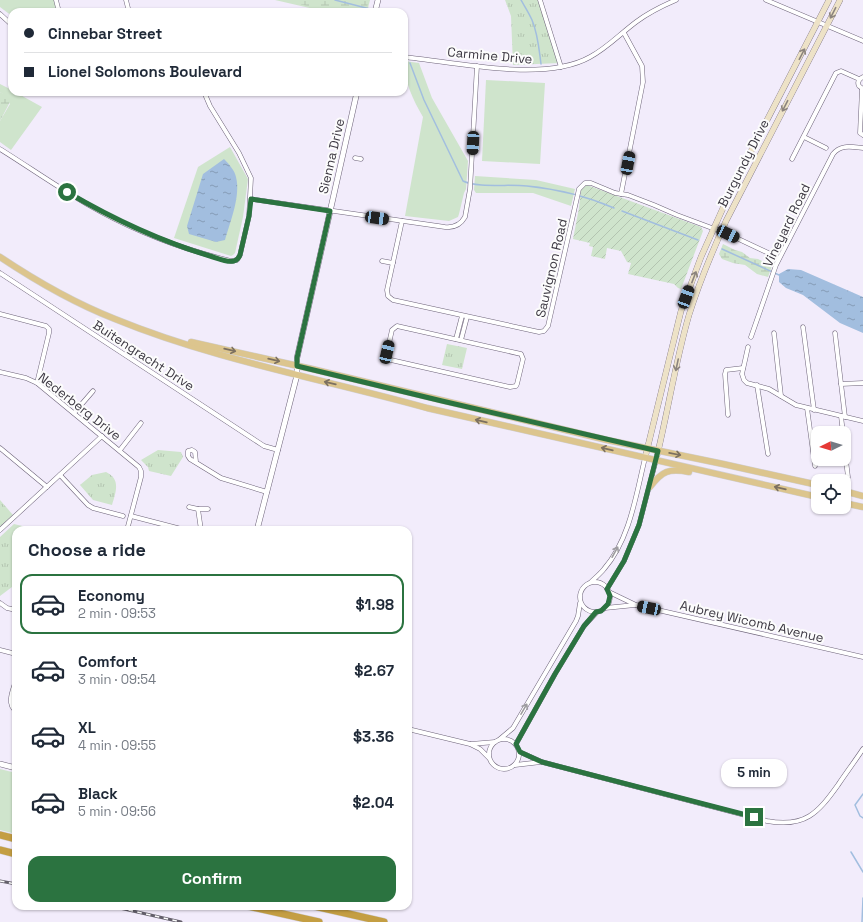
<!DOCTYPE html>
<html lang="en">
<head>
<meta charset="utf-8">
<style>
	body { margin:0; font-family:"Space Grotesk",sans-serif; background:#f6f6f7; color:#1f2937; height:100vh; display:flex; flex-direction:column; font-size:15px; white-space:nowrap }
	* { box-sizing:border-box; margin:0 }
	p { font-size:13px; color:#747a83 }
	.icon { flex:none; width:22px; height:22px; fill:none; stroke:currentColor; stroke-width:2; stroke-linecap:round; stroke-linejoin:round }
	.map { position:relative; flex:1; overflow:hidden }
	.side { position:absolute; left:12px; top:526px; width:400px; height:384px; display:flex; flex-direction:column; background:#fff; border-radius:12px; box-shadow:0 1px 3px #0004 }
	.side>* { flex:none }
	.banner { position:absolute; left:8px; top:8px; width:400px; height:88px; border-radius:12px; box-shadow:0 1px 3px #0004; display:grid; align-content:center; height:88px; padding:0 16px; background:#fff }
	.needle { width:26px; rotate:265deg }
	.fabs { position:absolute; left:811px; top:426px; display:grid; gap:8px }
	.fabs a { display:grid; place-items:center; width:40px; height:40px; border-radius:8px; background:#fff; box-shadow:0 1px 3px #0004; font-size:20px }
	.end { position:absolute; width:18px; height:18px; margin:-9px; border:5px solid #2b7340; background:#fff; box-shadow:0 0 0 2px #fff }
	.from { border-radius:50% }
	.bubble { position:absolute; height:28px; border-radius:12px; background:#fff; box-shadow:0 1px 3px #0004; font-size:13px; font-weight:800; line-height:28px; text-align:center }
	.car { position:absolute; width:12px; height:24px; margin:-12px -6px; border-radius:5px; box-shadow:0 0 3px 1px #0007; background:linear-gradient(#222 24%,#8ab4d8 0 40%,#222 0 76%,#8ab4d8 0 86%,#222 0) }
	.banner b { display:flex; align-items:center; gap:14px; height:38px; font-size:15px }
	.banner b+b { border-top:1px solid #e0e1e3 }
	.banner i { width:10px; height:10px; background:#1f2937 }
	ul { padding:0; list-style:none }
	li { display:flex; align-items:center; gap:12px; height:60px; margin:0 8px 6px; padding:0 8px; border:2px solid transparent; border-radius:12px }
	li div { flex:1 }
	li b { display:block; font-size:15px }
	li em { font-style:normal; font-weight:800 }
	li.on { border-color:#2b7340 }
	li>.icon { width:36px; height:36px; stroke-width:1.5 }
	h2 { padding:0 16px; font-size:18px; line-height:48px }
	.primary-button { display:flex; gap:8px; margin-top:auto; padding:8px 16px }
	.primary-button a { flex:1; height:46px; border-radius:12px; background:#2b7340; color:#fff; font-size:16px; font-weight:800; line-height:46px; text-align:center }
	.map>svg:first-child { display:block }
	.grass { fill:#cfe4cc }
	.wetland { fill:url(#wetland-marsh) }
	.park { fill:url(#park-tufts) }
	.garden { fill:url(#garden-furrows) }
	.water { fill:url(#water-ripples) }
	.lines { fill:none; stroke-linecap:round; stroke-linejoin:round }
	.stream { stroke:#a2bedf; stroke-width:1.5 }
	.minor-casing { stroke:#6d6379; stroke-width:5 }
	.tertiary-casing { stroke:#6d6379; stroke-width:6 }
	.secondary-casing { stroke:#6d6379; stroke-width:6 }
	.primary-casing { stroke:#d0cfd2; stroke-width:7 }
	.motorway-casing { stroke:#d0cfd2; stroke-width:8 }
	.minor { stroke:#fff; stroke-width:4 }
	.tertiary { stroke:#fff; stroke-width:5 }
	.secondary { stroke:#ede2c7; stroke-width:5.5 }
	.primary { stroke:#dcc58e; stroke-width:6 }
	.motorway { stroke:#c49e43; stroke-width:7 }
	.rail-casing { stroke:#635f6a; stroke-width:3 }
	.rail { stroke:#fcfcfc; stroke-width:1.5; stroke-dasharray:4.5; stroke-linecap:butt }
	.oneway { stroke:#8c847e }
	.oneway2 { stroke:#7c7060 }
	.oneway3 { stroke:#9e9ca0 }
	.route { stroke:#2b7340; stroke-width:5 }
	.labels { text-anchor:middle; stroke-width:4; stroke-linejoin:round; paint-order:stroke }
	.street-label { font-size:13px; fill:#3c3842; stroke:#fcfcfc }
</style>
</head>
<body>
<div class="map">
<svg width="863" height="922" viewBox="0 0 863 922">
	<defs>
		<pattern id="wetland-marsh" width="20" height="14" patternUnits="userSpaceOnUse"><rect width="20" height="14" fill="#cfe4cc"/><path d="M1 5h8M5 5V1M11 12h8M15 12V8" fill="none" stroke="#b3c4b0"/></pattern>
		<pattern id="park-tufts" width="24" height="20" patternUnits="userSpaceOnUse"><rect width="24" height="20" fill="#cfe4cc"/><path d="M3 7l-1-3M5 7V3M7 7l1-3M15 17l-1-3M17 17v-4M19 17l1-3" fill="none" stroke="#b3c4b0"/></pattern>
		<pattern id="garden-furrows" width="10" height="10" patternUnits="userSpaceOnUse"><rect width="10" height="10" fill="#cfe4cc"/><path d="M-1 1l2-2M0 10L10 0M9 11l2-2" fill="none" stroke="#b3c4b0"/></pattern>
		<pattern id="water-ripples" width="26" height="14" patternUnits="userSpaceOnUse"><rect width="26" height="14" fill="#a2bedf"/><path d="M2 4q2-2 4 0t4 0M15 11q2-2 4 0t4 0" fill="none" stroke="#859bb6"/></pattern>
	</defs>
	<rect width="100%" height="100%" fill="#f2ecfb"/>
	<!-- grass -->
	<g class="grass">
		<path d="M0,0H54L57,12H12V16L0,7Z"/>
		<path d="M275,0H370L367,12H327Z"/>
		<path d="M404,61L419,63L432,98L468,161L466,189L464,193L459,214L458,217L449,221L405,216L423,117C413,100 404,81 404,61Z"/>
		<path d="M486,80L545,83L540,164L482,161Z"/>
		<path d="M0,84L12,90V92H15L42,107L11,150L0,142V121L10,104L3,94L0,92Z"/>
		<path d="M230,147L248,179L243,217L235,253L233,255L231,256L174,238L198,167Z"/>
		<path d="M475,176L536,180L575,189L571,206L533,193H476L474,190Z"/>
		<path d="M0,769L16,773V834L0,830Z"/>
	</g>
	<!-- wetland -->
	<g class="wetland">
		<path d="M282,0H362L366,1L368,3L366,12H342L341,9L333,8L328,11Z"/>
		<path d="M0,92L10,97L11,100L0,121Z"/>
		<path d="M723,244L735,250L742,252L750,258L758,259L772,266L768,277L757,274L745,265L733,263L722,259L719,254Z"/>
	</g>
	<!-- park -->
	<g class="park">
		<path d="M505,0H540L560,63L513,65L511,16Z"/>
		<path d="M447,344L467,348L462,369L442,365Z"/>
		<path d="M158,450L181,452L183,457L171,476L149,471L148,467L141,460Z"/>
		<path d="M106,472C121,479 116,492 112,505L93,500L80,485L92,475Z"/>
		<path d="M0,500L13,515L0,527Z"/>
		<path d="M14,524L39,530H16V584L0,596V537Z"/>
	</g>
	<!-- garden -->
	<path class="garden" d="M587,185L701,227L703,231L681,289L678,288L674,284L628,274L631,263L627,262L621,251L607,248L605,259L591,256L593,247L589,246L590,243L573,239L579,208L581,189Z"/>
	<!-- water -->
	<g class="water">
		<path d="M224,159C229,164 235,171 236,177C241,196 230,222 225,240L216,242L189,234L187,226L203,174Z"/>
		<path d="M788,269L801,270L863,297V333L840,323L803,295L786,288L779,282V274Z"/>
	</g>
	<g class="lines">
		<!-- stream -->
		<g class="stream">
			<path d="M335,0L374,10"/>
			<path d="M521,0C525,7 529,13 532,20C538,34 539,49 541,64"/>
			<path d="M377,11L382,12"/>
			<path d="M410,63L424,100L463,181C477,188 510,184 527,186C557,189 586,196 614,208"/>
			<path d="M622,211L698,240"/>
			<path d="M722,249L779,275"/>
			<path d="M863,794L855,805L860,816L863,818"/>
			<path d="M851,852L863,872"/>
			<path d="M862,922L863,898"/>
		</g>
		<!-- minor casing -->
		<g class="minor-casing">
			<g id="minor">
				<path d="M56,0L59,12"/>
				<path d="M126,0L129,12"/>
				<path d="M540,0L561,67"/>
				<path d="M766,0L863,41"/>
				<path d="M0,14L12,25"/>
				<path d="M404,57C455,62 544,83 590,57C607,48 620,34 636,22C648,13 662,6 676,0"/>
				<path d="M862,89L860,133L863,135"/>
				<path d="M863,89L859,86C857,82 859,79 863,77"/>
				<path d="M804,137L826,148"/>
				<path d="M0,149C29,167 57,187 87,204C132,230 181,249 231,261L237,260L240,255L249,216L251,178L239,153L210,106L204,92"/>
				<path d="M355,158L361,159"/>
				<path d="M792,159L836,73L841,71L859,79"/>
				<path d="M621,194L643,82L642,66L624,33"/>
				<path d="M251,199L445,227C454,228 461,224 465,217L470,189L477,66"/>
				<path d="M402,221L387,290L388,296L393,300L539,332L544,331L548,326L579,189L585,183H591L615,193L628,195L654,205L677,215L728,234L779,258"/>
				<path d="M382,261L393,263"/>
				<path d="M0,273L264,446L278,450"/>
				<path d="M0,314L46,326L49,329V333L37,383"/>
				<path d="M397,326L521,354L523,359L517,384L516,386L510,387L391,360L388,356L387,352L392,330Z"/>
				<path d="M803,327L814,410"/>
				<path d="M774,333L781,396"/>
				<path d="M835,333L845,417"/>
				<path d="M751,337L776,265L833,154C841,144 852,147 863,148"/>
				<path d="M456,339L462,316"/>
				<path d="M461,340L467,317"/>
				<path d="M748,347L742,374L744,380L747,383L769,389L796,405L863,421"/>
				<path d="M0,372L26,378L37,383L139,467L141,471V477L127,530"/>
				<path d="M841,384L863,383"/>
				<path d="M757,385L768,454"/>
				<path d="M807,408L815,466"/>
				<path d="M74,413L93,391"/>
				<path d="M728,415L725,374L726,370L743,368"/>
				<path d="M841,416L843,433"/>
				<path d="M844,444L848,477"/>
				<path d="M0,448L47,487"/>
				<path d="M120,450L141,423"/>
				<path d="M196,462L195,452L192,450L188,451V456L190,459L221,478L267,492"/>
				<path d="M60,475L88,505L93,508L123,516"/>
				<path d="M189,507L198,509H208"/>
				<path d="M198,509L201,530"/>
				<path d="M131,516L185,530"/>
				<path d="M0,530L102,436"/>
				<circle cx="595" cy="597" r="15"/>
				<path d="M591,582C595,578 600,574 604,569C630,539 636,495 645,458"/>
				<path d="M607,589L624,561L639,525L656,460"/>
				<path d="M609,592L636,605L863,657"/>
				<path d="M0,603L7,608L16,610"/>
				<path d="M605,608L635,605"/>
				<path d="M0,650L16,654"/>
				<path d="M16,680C13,690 6,704 16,711"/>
				<path d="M408,729L470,744L480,749L489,758"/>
				<circle cx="504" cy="754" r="15"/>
				<path d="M500,739L513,728L576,621L578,616L580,603"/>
				<path d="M471,744L495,742"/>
				<path d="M516,744L555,674L584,626L597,612"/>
				<path d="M520,752L542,762L767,821C805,828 818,813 838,785C846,773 855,761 863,749"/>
				<path d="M515,765L541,762"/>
			</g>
		</g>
		<!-- tertiary casing -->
		<g class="tertiary-casing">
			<g id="tertiary">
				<path d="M375,12L378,0"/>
				<path d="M257,530L297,375V358L357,92"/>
				<path d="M0,764L16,768"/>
			</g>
		</g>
		<!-- secondary casing -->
		<g class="secondary-casing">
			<g id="secondary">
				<path d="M645,458L681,311L701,257L732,188L829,0"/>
				<path d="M656,460C668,412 675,363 689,315C699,283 712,252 726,221L840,0"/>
			</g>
		</g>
		<!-- primary casing -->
		<g class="primary-casing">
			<g id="primary">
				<path d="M0,257C36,281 74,303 115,319C215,360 323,379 427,408L818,497"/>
				<path d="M191,342L312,369L607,440L723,464L818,485"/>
				<path d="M650,487C662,471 669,468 689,472"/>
				<path d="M844,491L863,496"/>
				<path d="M844,503L863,507"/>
			</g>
		</g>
		<!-- motorway casing -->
		<g class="motorway-casing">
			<g id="motorway">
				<path d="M0,835L16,839"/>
				<path d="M0,850L16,854"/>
				<path d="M248,906L319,922"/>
				<path d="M314,906L384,922"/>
			</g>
		</g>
		<!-- minor -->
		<use href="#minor" class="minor"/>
		<!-- tertiary -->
		<use href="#tertiary" class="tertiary"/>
		<!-- secondary -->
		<use href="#secondary" class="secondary"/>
		<!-- primary -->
		<use href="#primary" class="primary"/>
		<!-- motorway -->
		<use href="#motorway" class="motorway"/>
		<!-- rail casing -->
		<g class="rail-casing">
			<g id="rail">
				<path d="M0,881L16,884"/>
				<path d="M111,906L181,922"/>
			</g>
		</g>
		<!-- rail -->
		<use href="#rail" class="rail"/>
	</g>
	<!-- one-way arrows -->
	<defs><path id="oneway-shaft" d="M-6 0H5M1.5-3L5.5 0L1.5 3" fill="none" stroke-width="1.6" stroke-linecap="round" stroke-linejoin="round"/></defs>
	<g class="oneway">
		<use href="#oneway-shaft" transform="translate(833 13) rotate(117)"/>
		<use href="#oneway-shaft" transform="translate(802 54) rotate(-63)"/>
		<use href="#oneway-shaft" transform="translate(785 106) rotate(117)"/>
		<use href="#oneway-shaft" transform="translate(694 277) rotate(-69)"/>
		<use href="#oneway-shaft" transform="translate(677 365) rotate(102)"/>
	</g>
	<g class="oneway2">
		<use href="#oneway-shaft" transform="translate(230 350) rotate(13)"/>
		<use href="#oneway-shaft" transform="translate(274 360) rotate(13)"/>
		<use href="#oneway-shaft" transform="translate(330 383) rotate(-167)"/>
		<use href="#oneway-shaft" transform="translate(481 421) rotate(-167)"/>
		<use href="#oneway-shaft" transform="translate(607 449) rotate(-167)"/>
		<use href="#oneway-shaft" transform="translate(675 454) rotate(11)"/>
		<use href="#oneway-shaft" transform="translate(780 488) rotate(-167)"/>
	</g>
	<g class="oneway3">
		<use href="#oneway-shaft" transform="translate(615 552) rotate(-61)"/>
		<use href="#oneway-shaft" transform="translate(524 709) rotate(-60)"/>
	</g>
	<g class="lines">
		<!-- route -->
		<path class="route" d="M67,192C113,219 160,241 210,256C217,258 227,263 234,261C237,260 239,258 240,255L249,216L251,199L330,211L297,358V366L442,401L658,451L639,525L624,561L607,589L610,596L608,604L601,611L596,612L584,626L555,674L516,744L520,752L542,762L754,817"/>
	</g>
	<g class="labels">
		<!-- street labels -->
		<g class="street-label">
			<text transform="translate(490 55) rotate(5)" y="5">Carmine Drive</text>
			<text transform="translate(331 156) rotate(-77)" y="5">Sienna Drive</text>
			<text transform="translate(743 163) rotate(-63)" y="5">Burgundy Drive</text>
			<text transform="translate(786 225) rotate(-64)" y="5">Vineyard Road</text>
			<text transform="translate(551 268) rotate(-77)" y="5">Sauvignon Road</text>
			<text transform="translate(144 355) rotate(33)" y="5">Buitengracht Drive</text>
			<text transform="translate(80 406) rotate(38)" y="5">Nederberg Drive</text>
			<text transform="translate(752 621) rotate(13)" y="5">Aubrey Wicomb Avenue</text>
		</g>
	</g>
</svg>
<div class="fabs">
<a><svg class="needle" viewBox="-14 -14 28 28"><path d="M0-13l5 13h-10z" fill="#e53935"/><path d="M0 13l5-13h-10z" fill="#747a83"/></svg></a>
<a><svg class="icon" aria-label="locate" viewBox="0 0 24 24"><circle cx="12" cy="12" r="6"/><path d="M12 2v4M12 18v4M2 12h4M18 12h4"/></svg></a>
</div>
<i class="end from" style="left:67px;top:192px"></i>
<i class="end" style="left:754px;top:817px"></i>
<div class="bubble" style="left:721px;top:759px;width:66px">5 min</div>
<i class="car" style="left:473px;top:143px;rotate:183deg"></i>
<i class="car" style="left:628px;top:163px;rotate:11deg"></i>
<i class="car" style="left:377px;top:218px;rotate:98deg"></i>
<i class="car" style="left:728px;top:234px;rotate:115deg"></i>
<i class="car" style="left:686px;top:297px;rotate:20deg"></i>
<i class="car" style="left:387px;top:352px;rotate:13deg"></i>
<i class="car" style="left:649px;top:608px;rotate:282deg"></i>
<div class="banner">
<b><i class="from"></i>Cinnebar Street</b>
<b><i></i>Lionel Solomons Boulevard</b>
</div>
<section class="side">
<h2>Choose a ride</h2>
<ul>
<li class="on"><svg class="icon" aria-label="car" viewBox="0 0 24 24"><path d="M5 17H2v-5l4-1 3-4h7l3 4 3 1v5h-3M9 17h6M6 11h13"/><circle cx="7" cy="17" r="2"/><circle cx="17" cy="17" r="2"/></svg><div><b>Economy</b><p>2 min · 09:53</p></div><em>$1.98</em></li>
<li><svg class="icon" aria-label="car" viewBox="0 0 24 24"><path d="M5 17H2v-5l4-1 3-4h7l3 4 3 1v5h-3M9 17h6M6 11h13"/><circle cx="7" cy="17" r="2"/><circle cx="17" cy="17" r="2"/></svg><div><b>Comfort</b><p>3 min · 09:54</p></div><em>$2.67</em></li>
<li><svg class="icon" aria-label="car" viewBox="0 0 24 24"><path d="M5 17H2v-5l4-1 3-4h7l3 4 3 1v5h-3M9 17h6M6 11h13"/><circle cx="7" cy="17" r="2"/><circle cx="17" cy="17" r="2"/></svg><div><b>XL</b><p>4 min · 09:55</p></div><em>$3.36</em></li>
<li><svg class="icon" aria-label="car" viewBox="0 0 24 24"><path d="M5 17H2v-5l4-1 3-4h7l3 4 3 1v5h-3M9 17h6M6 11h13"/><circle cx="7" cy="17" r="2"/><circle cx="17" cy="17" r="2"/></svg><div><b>Black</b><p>5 min · 09:56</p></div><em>$2.04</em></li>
</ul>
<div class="primary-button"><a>Confirm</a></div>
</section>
</div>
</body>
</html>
